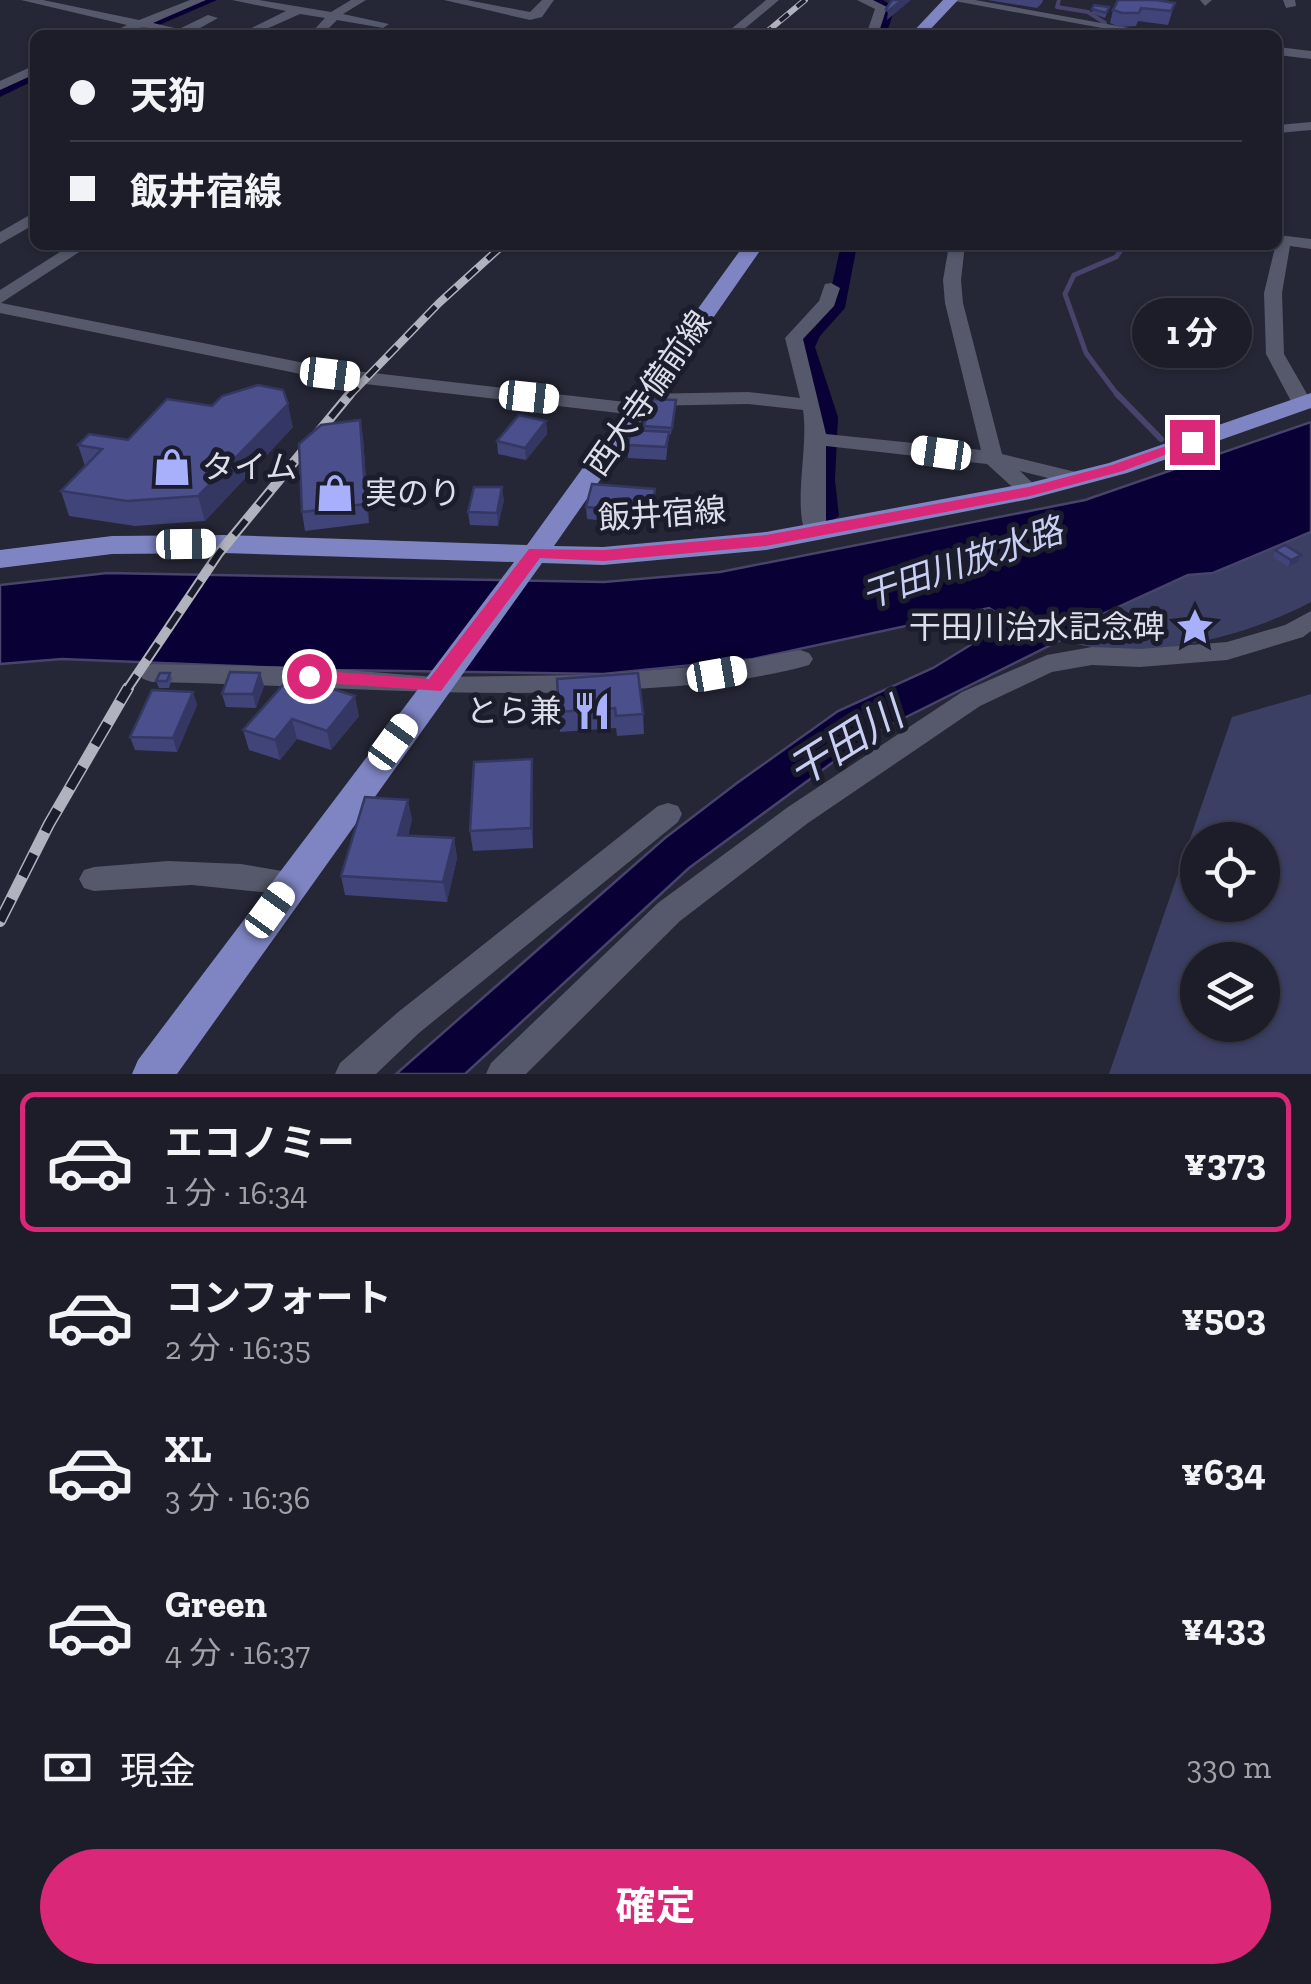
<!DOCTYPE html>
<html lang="ja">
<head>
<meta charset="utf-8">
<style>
	body { margin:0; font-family:"Zilla Slab","Noto Sans JP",serif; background:#292a34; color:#f1f3f6; height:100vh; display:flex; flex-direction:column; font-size:38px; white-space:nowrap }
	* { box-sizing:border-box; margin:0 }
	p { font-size:32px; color:#a0a2a8 }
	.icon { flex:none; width:55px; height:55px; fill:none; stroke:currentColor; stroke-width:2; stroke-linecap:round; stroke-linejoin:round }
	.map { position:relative; height:1074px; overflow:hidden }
	.side { display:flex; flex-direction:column; background:#1c1d28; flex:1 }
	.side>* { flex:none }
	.hud { position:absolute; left:30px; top:30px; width:1252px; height:220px; border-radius:15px; box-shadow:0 2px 8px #0004,0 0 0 2px #3a3b45; display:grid; align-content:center; height:220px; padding:0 40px; background:#1c1d28 }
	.fabs { position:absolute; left:1180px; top:822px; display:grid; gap:20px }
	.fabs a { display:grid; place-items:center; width:100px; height:100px; border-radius:50%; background:#1c1d28; box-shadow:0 2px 8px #0004,0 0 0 2px #3a3b45; font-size:50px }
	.end { position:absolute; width:45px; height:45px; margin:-22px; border:12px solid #db2777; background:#fff; box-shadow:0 0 0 5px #fff }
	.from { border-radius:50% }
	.bubble { position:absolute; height:70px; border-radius:35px; background:#1c1d28; box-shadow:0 2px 8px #0004,0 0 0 2px #3a3b45; font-size:32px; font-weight:700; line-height:70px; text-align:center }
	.car { position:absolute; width:30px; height:60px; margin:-30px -15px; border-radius:12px; box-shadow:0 0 8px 2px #0007; background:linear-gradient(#fff 24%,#345 0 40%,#fff 0 76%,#345 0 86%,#fff 0) }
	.hud b { display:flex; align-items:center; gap:35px; height:95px; font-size:38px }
	.hud b+b { border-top:2px solid #3a3b45 }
	.hud i { width:25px; height:25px; background:#f1f3f6 }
	ul { padding:18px 0 0; list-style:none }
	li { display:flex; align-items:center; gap:30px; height:140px; margin:0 20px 15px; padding:0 20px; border:5px solid transparent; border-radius:15px }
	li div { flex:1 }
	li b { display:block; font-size:38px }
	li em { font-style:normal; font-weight:700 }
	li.on { border-color:#db2777 }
	li>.icon { width:90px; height:90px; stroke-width:1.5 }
	.pay { display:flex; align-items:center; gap:25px; height:110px; padding:0 40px; font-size:38px }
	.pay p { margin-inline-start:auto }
	.action { display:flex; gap:20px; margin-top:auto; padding:20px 40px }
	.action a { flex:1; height:115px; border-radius:60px; background:#db2777; color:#fff; font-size:40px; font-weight:700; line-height:115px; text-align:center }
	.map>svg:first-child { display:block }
	.green { fill:#3b3f64; fill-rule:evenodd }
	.water { fill:#090035; stroke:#48436b; stroke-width:2.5 }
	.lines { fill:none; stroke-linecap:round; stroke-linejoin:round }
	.stream-far2 { stroke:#48436b; stroke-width:4 }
	.stream-far1 { stroke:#48436b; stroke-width:5 }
	.stream { stroke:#48436b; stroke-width:6 }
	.canal { fill:#090035; fill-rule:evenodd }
	.minor { fill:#56596b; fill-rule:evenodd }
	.primary { fill:#7f85c3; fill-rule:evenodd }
	.rail-far3-casing { stroke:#b0b2be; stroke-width:6 }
	.rail-far2-casing { stroke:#b0b2be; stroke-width:8 }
	.rail-far1-casing { stroke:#b0b2be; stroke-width:10 }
	.rail-casing { stroke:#b0b2be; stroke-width:12 }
	.rail-far3 { stroke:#1b1d2c; stroke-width:4; stroke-dasharray:11; stroke-linecap:butt }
	.rail-far2 { stroke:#1b1d2c; stroke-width:5; stroke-dasharray:14; stroke-linecap:butt }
	.rail-far1 { stroke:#1b1d2c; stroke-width:6; stroke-dasharray:19; stroke-linecap:butt }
	.rail { stroke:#1b1d2c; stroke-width:9; stroke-dasharray:25; stroke-linecap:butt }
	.wall { fill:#404478 }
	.shaded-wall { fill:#343761 }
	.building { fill:#4b4f8b; stroke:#343761; stroke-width:2.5 }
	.route { fill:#db2777 }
	.labels { text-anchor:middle; stroke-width:10; stroke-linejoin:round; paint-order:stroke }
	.street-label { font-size:32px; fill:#dcdee9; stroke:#1b1d2c }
	.poi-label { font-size:32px; fill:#dcdee9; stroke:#1b1d2c; text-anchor:start }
	.water-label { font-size:35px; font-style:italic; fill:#c9cff3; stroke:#1b1d2c }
	.near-water-label { font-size:42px; font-style:italic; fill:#c9cff3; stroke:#1b1d2c }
</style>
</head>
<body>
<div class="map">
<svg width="1311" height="1074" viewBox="0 0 1311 1074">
	<rect width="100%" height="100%" fill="#252736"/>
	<!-- green -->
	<g class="green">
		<path d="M1311,532V602C1243,638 1135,666 1060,639L1095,624V617L1188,575L1213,572Z"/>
		<path d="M1311,694V1074H1109L1232,717ZM1198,840H1262V905H1198ZM1198,960H1262V1025H1198Z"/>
	</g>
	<!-- water -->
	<path class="water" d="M1311,422V532L1213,573L1188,575L1096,617L1095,623L870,735L689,868L465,1074H396L665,838L737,783L838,711L933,668L1003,625L1006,618L989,608L753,659L603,674L334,670L62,659L0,664V585L107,573L604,582L720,572L1085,500Z"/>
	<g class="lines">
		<!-- stream-far2 -->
		<path class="stream-far2" d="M1059,0L1057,7L1088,12L1105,23"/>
		<!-- stream-far1 -->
		<path class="stream-far1" d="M1119,397L1086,353L1065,294L1074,275L1116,257L1125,245"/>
		<!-- stream -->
		<path class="stream" d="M1117,394L1161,439"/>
		<!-- canal -->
		<g class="canal">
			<path d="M201,0H217L136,35H119Z"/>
			<path d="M868,0H883L895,8L886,35H874L883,9Z"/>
			<path d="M35,71V80L0,97V88Z"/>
			<path d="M841,245H857L845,308L820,336L815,347L838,417L835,480L839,516L828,523L817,516L813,480L818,417L797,347L805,330L827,307Z"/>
		</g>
		<!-- minor -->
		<g class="minor">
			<path d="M21,0H43L139,20L190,0H206L153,23L179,29L208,15L218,18L193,32L198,35C181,35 154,26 139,28C127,30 119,35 106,35L127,25Z"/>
			<path d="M232,0H259L331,12L351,0H366L343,14L389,24L383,28L337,20L322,35H309L325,18L300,14L253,35H237L286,11Z"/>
			<path d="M444,0H467L530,12L542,0H554L542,17L530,20Z"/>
			<path d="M766,0H779L737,35H724Z"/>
			<path d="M857,0H873L887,7L878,35H866L875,9Z"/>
			<path d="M949,0H975L1167,35H1140Z"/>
			<path d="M1200,0H1212L1205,6Z"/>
			<path d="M1283,0H1295L1296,6L1286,8Z"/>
			<path d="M1278,47L1311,51V59L1278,55Z"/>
			<path d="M35,65V74L0,90V81Z"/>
			<path d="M1311,122V130L1278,133V125Z"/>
			<path d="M35,212V224L0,244V232Z"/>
			<path d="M1278,235L1311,239V249L1290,246L1282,293L1284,354L1311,401L1309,407L1302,409L1292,403L1266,354L1264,293Z"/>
			<path d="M71,245H90L1,303L330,368L634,403L635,396L642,394L748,392L800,398L785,338L819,301L825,284L831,283L840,288L834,306L803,339L826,434L981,450L945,303L943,280L949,245H965L961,280L963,303L1002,454L1084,474L1087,479L1076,485L1020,471L1041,491L1030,497L1022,496L987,464L826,446V532L815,539L807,537C792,506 809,447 803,410L748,404L644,406L643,413L636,415L330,380L0,313V290Z"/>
			<path d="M1311,611V631L1303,637L1227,660L1140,667L1092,665L1052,672L980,706L808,823L680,921L526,1074H486L491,1063L658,903L788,807L962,692L1047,655L1092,647L1140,649L1227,642L1285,625Z"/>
			<path d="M800,650L809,653L813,659L809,665C757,680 703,684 650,688C483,701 318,685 152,682L143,679L139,673L143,667L152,664L309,667L434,677L589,675L717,665Z"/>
			<path d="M668,803L678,806L682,814L678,822L419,1033L376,1074H335L340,1063L397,1013L658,806Z"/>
			<path d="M168,861L241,864L300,874L305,883L300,892L290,895L192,885L94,891L84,888L79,879L84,870L94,867Z"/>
		</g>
		<!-- primary -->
		<g class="primary">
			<path d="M943,0H958L925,35H910Z"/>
			<path d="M744,245H764L554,546L603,547L766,532L1029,483L1109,463L1311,393V408L1127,473L1030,499L766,550L603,565L542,563L177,1074H132L138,1060L514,562L223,553L112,554L0,568V550L112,536L223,535L527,545Z"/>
		</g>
		<!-- rail-far3 casing -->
		<g class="rail-far3-casing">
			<path id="rail-far3" d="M763,35L805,0"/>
		</g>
		<!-- rail-far2 casing -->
		<g class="rail-far2-casing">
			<path id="rail-far2" d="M348,397L439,303L503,245"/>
		</g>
		<!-- rail-far1 casing -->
		<g class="rail-far1-casing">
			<path id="rail-far1" d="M126,691L219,553L350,394"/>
		</g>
		<!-- rail casing -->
		<g class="rail-casing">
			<path id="rail" d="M0,921L49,824L128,688"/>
		</g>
		<!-- rail-far3 -->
		<use href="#rail-far3" class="rail-far3"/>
		<!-- rail-far2 -->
		<use href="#rail-far2" class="rail-far2"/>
		<!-- rail-far1 -->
		<use href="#rail-far1" class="rail-far1"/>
		<!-- rail -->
		<use href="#rail" class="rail"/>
	</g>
	<!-- wall -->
	<g class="wall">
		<path d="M988,0H1043L1042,3L1037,8Z"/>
		<path d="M1175,3L1168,25L1138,21L1136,26L1119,27L1110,23L1113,10Z"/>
		<path d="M1094,5L1108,11L1105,18L1092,13Z"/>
		<path d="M676,400L671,434H669L666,460L628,458V445L644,431L646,418L639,417V410Z"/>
		<path d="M360,420L363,438L369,523L305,531L302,512Z"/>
		<path d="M546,421L547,434L526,460L498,454L497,441Z"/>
		<path d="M293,427L205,521L135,526L69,516L61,491L85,466L78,445Z"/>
		<path d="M592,484L655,502L653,515L628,513L626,523L587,519L586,507Z"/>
		<path d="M504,500L498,526L470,525L468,512Z"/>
		<path d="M1275,550L1301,555L1298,562L1288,567L1273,557Z"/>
		<path d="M170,673L172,679L169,688H159L156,681Z"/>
		<path d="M260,673L264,686L256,708L226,707L222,694Z"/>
		<path d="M291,676L359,716L331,750L297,739L280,760L249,750L243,730Z"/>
		<path d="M557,679L643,714L644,734L617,736L616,728L560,732Z"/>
		<path d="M193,692L197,705L177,752L135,750L130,737Z"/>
		<path d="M532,759L533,779V848L473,851L470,831Z"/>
		<path d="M412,819L408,836L454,838L457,858L447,902L345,895L341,876Z"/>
	</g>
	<!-- shaded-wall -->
	<g class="shaded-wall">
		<path d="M902,0H911L887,20L888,11Z"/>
		<path d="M288,404L293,427L205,521L198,496Z"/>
		<path d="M360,420L363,438L369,523L366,504Z"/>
		<path d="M546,421L547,434L526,460L525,448Z"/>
		<path d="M502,487L504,500L498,526L497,513Z"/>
		<path d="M1301,555L1298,562L1288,567L1291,560Z"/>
		<path d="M260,673L264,686L256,708L253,694Z"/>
		<path d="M193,692L197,705L177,752L173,738Z"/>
		<path d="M355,696L359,716L331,750L327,731Z"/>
		<path d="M292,719L297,739L280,760L275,740Z"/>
		<path d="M532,759L533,779V848L531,828Z"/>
		<path d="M408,800L412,819L402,855L398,835Z"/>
		<path d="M454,838L457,858L447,902L443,882Z"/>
	</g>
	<!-- building -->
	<g class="building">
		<path d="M892,0H902L888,11L886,9Z"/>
		<path d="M1118,0H1156L1175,3L1171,11L1141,8L1139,13H1122L1113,10Z"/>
		<path d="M1094,5L1109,7L1106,13L1092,9Z"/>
		<path d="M258,385L283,390L288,404L198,496L127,501L61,491L102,449L78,445L89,434L128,440L167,399L212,406L222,396Z"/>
		<path d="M650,399L676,400L672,428L644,426L647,412L639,410Z"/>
		<path d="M519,415L546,421L525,448L497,441Z"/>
		<path d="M360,420L366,504L302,512L299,444L321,425Z"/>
		<path d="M631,430L669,432L666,447L628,445Z"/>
		<path d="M592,484L655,489L653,502L628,500L625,510L586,507Z"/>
		<path d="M474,487H502L497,513L468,512Z"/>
		<path d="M1285,545L1301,555L1291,560L1275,550Z"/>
		<path d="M230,672L260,673L253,694H222Z"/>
		<path d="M160,673H170L167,681H156Z"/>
		<path d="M638,673L643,714L616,716L615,708L559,712L557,679Z"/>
		<path d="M291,676L355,696L327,731L292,719L275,740L243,730Z"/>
		<path d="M152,690L193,692L173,738L130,737Z"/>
		<path d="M532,759L531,828L470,831L474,762Z"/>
		<path d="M365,797L408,800L398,835L454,838L443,882L341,876Z"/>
	</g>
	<!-- route -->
	<path class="route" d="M1186,439L1199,442L1123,471L1030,496L766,546L604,561L540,558L441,691L309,682L300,676L309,670L429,679L529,549L604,550L766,535L1029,487L1112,465Z"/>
	<!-- icons -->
	<defs>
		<g id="shop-bare" transform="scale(3)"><path d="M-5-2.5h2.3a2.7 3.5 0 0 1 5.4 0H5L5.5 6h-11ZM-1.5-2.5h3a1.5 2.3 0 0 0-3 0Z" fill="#a8b0fc" stroke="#1b1d2c" stroke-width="2.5" paint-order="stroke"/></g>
		<g id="sight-bare" transform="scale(3)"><path d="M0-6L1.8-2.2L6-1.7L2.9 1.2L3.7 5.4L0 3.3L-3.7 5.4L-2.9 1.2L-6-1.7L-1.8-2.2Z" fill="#a8b0fc" stroke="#1b1d2c" stroke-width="2.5" paint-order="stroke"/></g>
		<g id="restaurant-bare" transform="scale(3)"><path d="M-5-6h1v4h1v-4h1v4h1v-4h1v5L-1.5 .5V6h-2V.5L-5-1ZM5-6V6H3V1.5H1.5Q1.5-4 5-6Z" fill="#a8b0fc" stroke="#1b1d2c" stroke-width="2.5" paint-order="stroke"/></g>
	</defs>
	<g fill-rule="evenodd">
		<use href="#shop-bare" x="172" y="467"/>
		<use href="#shop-bare" x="335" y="493"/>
		<use href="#sight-bare" x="1195" y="627"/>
		<use href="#restaurant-bare" x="592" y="711"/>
	</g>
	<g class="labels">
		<!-- street labels -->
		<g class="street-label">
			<text transform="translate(648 393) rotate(-55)" y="11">西大寺備前線</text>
			<text transform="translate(662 514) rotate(-4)" y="11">飯井宿線</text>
		</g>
		<!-- poi labels -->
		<g class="poi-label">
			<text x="202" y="478">タイム</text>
			<text x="365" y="504">実のり</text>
			<text x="1165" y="638" text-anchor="end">干田川治水記念碑</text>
			<text x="562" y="722" text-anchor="end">とら兼</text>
		</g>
		<!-- water labels -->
		<g class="water-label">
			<text transform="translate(962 563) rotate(-19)" y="12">干田川放水路</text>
		</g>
		<!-- near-water labels -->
		<g class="near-water-label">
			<text transform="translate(845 742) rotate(-32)" y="15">干田川</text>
		</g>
	</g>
</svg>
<div class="fabs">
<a><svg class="icon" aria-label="locate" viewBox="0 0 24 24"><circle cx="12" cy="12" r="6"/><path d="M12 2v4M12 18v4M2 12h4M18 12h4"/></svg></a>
<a><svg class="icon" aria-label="layers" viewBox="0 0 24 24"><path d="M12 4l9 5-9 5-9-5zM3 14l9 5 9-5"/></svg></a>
</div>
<i class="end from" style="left:309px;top:676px"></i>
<i class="end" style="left:1192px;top:442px"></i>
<div class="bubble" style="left:1132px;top:298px;width:120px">1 分</div>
<i class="car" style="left:330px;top:374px;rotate:97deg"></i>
<i class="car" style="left:529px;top:397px;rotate:96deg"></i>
<i class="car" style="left:941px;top:453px;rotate:278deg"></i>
<i class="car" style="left:186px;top:544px;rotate:89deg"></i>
<i class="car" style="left:717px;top:674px;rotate:80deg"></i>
<i class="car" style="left:393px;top:742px;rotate:36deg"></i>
<i class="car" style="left:270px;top:910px;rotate:36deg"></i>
<div class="hud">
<b><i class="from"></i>天狗</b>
<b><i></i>飯井宿線</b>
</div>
</div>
<section class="side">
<ul>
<li class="on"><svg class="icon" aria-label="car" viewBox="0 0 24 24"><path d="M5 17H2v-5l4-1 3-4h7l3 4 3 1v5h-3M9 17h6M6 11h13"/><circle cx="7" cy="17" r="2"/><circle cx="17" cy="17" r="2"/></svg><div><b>エコノミー</b><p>1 分 · 16:34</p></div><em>¥373</em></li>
<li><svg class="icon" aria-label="car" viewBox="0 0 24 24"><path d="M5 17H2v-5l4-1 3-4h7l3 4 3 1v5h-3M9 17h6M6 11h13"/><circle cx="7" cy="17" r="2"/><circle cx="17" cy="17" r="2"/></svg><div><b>コンフォート</b><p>2 分 · 16:35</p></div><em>¥503</em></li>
<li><svg class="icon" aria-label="car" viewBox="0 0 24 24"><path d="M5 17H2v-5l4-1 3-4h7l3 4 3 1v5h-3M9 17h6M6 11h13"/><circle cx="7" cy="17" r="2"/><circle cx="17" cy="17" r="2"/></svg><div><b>XL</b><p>3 分 · 16:36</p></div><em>¥634</em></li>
<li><svg class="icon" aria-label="car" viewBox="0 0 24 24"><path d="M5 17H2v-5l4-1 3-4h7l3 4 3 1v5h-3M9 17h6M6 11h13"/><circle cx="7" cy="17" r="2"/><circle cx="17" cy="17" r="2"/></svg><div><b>Green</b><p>4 分 · 16:37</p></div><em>¥433</em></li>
</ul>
<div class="pay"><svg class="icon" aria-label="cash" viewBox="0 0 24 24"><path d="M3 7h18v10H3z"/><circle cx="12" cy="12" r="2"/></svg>現金<p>330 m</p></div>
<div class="action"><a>確定</a></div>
</section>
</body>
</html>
